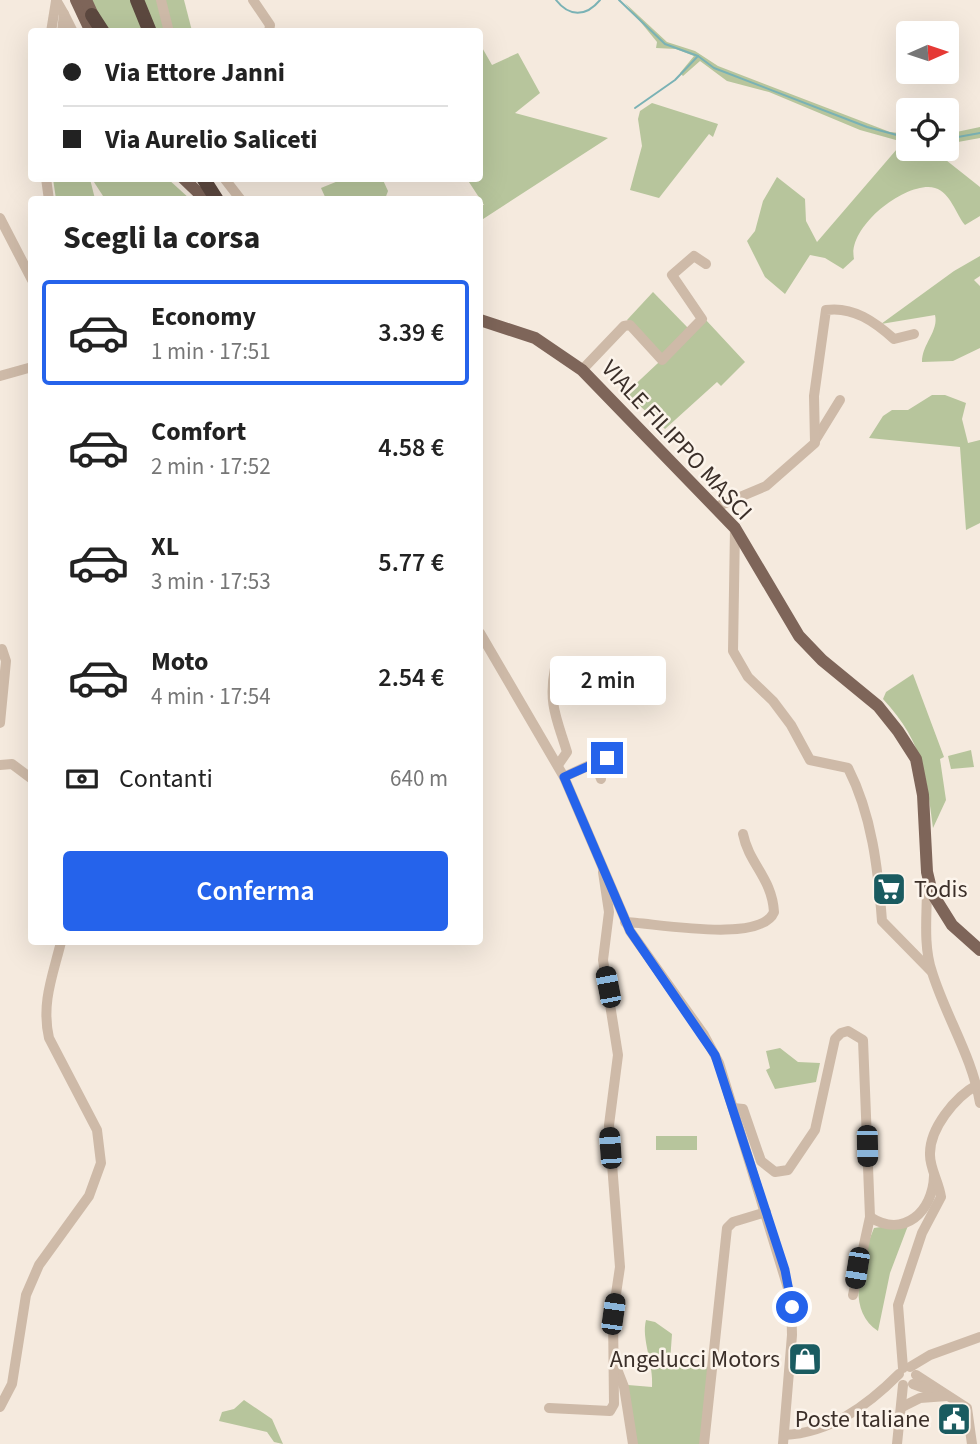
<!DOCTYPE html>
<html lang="it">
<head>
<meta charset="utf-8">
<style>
	body { margin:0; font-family:"Source Sans 3",sans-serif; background:#f2f2f2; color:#222; height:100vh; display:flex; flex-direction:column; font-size:26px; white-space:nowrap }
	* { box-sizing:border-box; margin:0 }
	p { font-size:23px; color:#767676 }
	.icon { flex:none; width:38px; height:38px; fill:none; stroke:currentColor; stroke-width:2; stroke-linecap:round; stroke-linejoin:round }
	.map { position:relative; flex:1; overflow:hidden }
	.drawer { position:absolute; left:28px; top:196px; width:455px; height:749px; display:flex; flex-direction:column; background:#fff; border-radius:7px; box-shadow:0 7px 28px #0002 }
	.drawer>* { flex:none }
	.guide { position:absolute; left:28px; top:28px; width:455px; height:154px; border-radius:7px; box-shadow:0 7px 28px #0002; display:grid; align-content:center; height:154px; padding:0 35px; background:#fff }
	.needle { width:46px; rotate:87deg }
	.fabs { position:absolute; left:896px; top:21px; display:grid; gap:14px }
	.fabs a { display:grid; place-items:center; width:63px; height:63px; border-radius:7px; background:#fff; box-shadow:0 7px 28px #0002; font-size:35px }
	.end { position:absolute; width:32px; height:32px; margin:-16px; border:9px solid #2563eb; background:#fff; box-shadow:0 0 0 4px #fff }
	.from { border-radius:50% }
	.bubble { position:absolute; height:49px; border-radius:7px; background:#fff; box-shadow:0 7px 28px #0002; font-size:23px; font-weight:600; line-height:49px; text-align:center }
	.car { position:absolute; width:21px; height:42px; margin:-21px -10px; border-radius:9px; box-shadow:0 0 5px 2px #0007; background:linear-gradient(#222 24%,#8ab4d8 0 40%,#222 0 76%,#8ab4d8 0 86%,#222 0) }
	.guide b { display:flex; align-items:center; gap:24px; height:66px; font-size:26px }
	.guide b+b { border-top:2px solid #e0e0e0 }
	.guide i { width:18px; height:18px; background:#222 }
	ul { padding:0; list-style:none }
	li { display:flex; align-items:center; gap:21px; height:105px; margin:0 14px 10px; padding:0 21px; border:4px solid transparent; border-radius:7px }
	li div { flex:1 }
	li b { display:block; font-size:26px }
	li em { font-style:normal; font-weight:600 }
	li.current { border-color:#2563eb }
	li>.icon { width:63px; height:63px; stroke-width:1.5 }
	h2 { padding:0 35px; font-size:32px; line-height:84px }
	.pay { display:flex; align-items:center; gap:18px; height:77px; padding:0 35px; font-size:26px }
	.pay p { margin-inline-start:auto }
	.button { display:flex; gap:14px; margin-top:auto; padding:14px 35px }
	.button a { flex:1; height:80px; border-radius:7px; background:#2563eb; color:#fff; font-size:28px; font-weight:600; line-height:80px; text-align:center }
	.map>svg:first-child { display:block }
	.green { fill:#b7c59c }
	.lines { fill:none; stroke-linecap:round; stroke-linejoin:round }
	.stream { stroke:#7ab2b5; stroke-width:2 }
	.minor { stroke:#cebaa8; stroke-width:10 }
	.major { stroke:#7e6559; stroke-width:12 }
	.highway { stroke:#5c483f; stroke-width:14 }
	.route { stroke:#2563eb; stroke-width:9 }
	.labels { text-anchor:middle; stroke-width:5; stroke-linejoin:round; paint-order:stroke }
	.street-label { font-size:24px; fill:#3b2f29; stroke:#fcf4eb }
	.poi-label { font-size:24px; fill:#3b2f29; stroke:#fcf4eb; text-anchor:end }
</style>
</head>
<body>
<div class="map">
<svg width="980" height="1444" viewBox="0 0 980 1444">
	<rect width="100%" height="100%" fill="#f5eade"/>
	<!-- green -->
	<g class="green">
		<path d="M91,0H133L142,31H108Z"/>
		<path d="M143,0H184L192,31H154Z"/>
		<path d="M625,3L667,42L695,51L718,66L890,132L908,134V149H932L980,187V216L965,225C955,213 951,193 935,188C908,180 847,226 854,259L843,269L825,258L810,255L785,294L765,277L747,241L755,231L763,201L777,177L805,199L806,221L817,242L903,142L860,130L769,92L727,81L700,61L683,76L680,73L694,56L676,49L656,48L657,42Z"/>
		<path d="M480,44L492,65L518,53L540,93L515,113L608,138L480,221V205H484L467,179L480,178Z"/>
		<path d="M652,103L718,124L713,137L709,134L659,198L630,190L642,146L638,119L640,111Z"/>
		<path d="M980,127V138L947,144V134Z"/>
		<path d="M382,178L388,191L385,199H326L321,188L343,179Z"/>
		<path d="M53,179H90L95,199H56Z"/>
		<path d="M92,179H168L190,199H105Z"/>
		<path d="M980,256V276L974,280L980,286V348L953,361L922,362C922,344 939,331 935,315L881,324L954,271Z"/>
		<path d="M653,292L689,329L663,357L627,320Z"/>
		<path d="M705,319L745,362L721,386L717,382L665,429L626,393Z"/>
		<path d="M932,395H945L966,403L962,419L968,443L980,440V523L966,530L960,447L869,438L883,416L892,410H908Z"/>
		<path d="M913,674L944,757L940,759L946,800L933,828C926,773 922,741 883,699L886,692Z"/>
		<path d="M971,750L974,767L951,769L948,756Z"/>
		<path d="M780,1048L798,1062L820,1063L816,1082L775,1089L766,1070L770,1068L766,1051Z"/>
		<rect x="656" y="1136" width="41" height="14"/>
		<path d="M909,1223L890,1273L878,1331C844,1309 862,1258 874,1228Z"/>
		<path d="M646,1320L655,1322L672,1334L670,1362L708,1367L700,1444H636L628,1385L652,1387C654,1364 641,1339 646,1320Z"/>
		<path d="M244,1400L272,1419L283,1444L274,1442L267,1432L219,1421L222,1412L234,1409Z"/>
	</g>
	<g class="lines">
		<!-- stream -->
		<g class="stream">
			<path d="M556,0C569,17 586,17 600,0"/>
			<path d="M619,0L665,44L698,56L714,68L867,127L908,138"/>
			<path d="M635,108L675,80L698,56"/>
			<path d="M947,139L980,133"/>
		</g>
		<!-- minor -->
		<g class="minor">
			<path d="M56,0L64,14L62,32"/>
			<path d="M161,0L169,32"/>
			<path d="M253,0L270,25L269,32"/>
			<path d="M64,14L73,32"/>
			<path d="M51,32L56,1"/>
			<path d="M46,178L49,200"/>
			<path d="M224,178L241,200"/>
			<path d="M0,218L32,280"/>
			<path d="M582,370L624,326L630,325L662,360L702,319L672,275L694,256L706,264"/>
			<path d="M0,376L32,367"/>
			<path d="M816,439L840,400"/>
			<path d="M716,507L766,486L815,443L814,396L826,310C853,306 875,322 894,339L914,334"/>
			<path d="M735,528L733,651L748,677L773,701L791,725L810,760L848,768C872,815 878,869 882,921L931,971"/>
			<path d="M480,633L564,777L630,931L704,1035L719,1063L791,1298L792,1335L783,1444"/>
			<path d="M555,668C548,704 557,719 567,752L558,765"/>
			<path d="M0,723L6,661L2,649"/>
			<path d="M595,763L601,779"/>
			<path d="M0,765L12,764L32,779"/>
			<path d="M564,777L607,757"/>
			<path d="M927,887C927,914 923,946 932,972C946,1017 972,1056 980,1103"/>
			<path d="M625,922C655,923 761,944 774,912C772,878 749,864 743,834"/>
			<path d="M733,1108L743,1109L761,1161L775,1172L788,1170L815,1130L835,1039L841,1033L848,1031L863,1040L870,1217L853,1295"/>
			<path d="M870,1217C904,1239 933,1211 934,1176"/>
			<path d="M910,1367L930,1355L980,1337"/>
			<path d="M903,1368L898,1305L922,1233L941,1197C939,1182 930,1169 930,1155C929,1129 955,1097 977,1085"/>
			<path d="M617,1369L624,1387L633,1444"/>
			<path d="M916,1375L967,1408L972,1444"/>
			<path d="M913,1384L935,1392"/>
			<path d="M0,1407L12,1384L26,1295L39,1265L89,1196L101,1163L97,1130L49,1038C41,1003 53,975 61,942"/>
			<path d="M902,1407L920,1398L947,1396"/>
			<path d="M549,1408L610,1411L614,1404L613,1314L620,1267L609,1125L618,1055L603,960L609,912L603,872"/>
			<path d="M784,1435C830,1433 867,1406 899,1374"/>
			<path d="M704,1444L727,1228L733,1222L766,1212"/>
			<path d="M897,1444L903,1385"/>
		</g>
		<!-- major -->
		<g class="major">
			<path d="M76,0L91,32"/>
			<path d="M86,0L96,22"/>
			<path d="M183,178L206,200"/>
			<path d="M480,320L535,338L582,370L735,528L799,636L822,660L878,706L898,731L916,759L923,795L927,872L932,893L952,925L980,950"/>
		</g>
		<!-- highway -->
		<g class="highway">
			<path d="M137,0L150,32"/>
			<path d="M92,15L103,32"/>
			<path d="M203,178L217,200"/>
		</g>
	</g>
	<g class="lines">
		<!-- route -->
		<path class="route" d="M607,758L564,777L630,931L715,1055L785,1270L792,1307"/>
	</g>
	<!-- icons -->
	<defs>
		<g id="supermarket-square" transform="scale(1.75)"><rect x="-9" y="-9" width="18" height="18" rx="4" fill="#1a5b60" stroke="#fcf4eb"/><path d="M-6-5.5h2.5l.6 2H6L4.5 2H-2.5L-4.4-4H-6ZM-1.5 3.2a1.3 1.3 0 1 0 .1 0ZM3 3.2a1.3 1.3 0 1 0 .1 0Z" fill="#fff"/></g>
		<g id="shop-square" transform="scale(1.75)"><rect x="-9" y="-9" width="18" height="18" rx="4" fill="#1a5b60" stroke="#fcf4eb"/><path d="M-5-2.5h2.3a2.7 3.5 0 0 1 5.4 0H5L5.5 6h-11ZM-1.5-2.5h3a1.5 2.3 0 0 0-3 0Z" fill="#fff"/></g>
		<g id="civic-square" transform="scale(1.75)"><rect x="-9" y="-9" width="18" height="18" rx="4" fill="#1a5b60" stroke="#fcf4eb"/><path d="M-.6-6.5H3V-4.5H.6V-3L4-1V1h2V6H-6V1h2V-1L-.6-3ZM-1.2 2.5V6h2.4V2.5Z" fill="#fff"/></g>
	</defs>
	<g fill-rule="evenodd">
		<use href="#supermarket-square" x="889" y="889"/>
		<use href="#shop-square" x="805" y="1359"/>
		<use href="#civic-square" x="954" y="1419"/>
	</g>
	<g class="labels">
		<!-- street labels -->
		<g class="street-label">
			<text transform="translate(677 440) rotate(47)" y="8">VIALE FILIPPO MASCI</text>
		</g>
		<!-- poi labels -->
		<g class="poi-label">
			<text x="914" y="897" text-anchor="start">Todis</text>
			<text x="780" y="1367">Angelucci Motors</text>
			<text x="930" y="1427">Poste Italiane</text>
		</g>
	</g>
</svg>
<div class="fabs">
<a><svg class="needle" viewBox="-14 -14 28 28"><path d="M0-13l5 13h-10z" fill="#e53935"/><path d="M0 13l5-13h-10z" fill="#767676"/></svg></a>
<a><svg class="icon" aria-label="locate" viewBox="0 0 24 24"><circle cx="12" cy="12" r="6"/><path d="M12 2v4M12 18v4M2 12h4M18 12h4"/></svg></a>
</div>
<i class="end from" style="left:792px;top:1307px"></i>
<i class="end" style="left:607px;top:758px"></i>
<div class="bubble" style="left:550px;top:656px;width:116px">2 min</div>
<i class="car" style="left:608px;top:987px;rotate:349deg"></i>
<i class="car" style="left:867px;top:1146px;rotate:179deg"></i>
<i class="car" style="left:610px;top:1148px;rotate:356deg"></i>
<i class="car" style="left:857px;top:1268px;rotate:189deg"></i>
<i class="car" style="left:613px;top:1314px;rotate:8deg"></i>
<div class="guide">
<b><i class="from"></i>Via Ettore Janni</b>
<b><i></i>Via Aurelio Saliceti</b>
</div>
<section class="drawer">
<h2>Scegli la corsa</h2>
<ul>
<li class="current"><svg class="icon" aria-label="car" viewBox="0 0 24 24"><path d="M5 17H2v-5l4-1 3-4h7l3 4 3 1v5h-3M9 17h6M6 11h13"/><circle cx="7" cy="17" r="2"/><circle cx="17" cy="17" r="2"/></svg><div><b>Economy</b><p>1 min · 17:51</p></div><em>3.39 €</em></li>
<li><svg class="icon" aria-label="car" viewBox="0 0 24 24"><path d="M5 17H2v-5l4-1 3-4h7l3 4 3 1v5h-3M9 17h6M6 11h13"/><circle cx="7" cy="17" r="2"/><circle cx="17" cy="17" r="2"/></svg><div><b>Comfort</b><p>2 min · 17:52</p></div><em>4.58 €</em></li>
<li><svg class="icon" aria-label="car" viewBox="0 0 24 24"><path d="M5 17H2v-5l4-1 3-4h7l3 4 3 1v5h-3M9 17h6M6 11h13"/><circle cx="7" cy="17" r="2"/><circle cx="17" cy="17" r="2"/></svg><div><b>XL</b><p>3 min · 17:53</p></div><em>5.77 €</em></li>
<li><svg class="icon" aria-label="car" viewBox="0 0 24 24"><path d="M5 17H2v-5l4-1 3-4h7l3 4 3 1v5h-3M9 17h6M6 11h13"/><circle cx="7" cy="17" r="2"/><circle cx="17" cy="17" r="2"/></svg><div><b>Moto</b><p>4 min · 17:54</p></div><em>2.54 €</em></li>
</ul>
<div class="pay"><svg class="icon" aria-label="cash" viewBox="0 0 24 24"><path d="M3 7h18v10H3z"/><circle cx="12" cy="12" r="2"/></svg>Contanti<p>640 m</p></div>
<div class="button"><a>Conferma</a></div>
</section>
</div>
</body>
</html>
